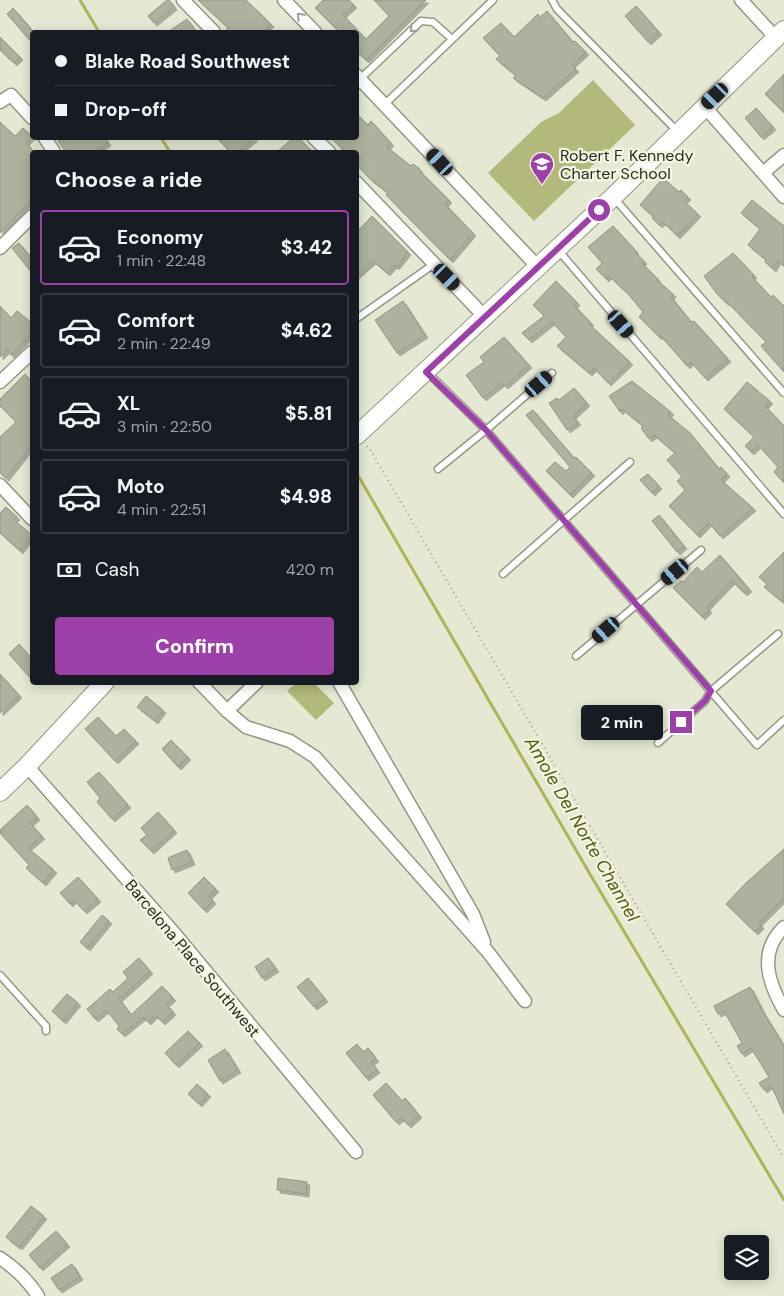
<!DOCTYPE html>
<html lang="en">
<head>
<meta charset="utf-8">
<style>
	body { margin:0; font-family:"DM Sans",sans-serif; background:#242831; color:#f1f3f6; height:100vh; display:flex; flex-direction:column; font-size:19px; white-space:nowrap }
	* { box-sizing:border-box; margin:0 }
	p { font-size:16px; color:#9ea1a6 }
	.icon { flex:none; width:28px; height:28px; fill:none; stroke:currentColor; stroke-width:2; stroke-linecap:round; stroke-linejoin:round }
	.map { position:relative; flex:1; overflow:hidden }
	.panel { position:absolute; left:30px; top:150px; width:329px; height:535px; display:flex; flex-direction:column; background:#171b24; border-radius:5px; box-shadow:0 2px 12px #0003 }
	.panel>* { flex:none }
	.guide { position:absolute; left:30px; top:30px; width:329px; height:110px; border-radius:5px; box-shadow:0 2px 12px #0003; display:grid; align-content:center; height:110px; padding:0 25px; background:#171b24 }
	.controls { position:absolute; left:724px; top:1235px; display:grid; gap:10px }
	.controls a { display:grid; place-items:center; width:45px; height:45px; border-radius:5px; background:#171b24; box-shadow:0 2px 12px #0003; font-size:25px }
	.end { position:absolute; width:22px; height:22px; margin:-11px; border:6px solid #9e40aa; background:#fff; box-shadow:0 0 0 2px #fff }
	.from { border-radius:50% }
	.bubble { position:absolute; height:35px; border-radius:5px; background:#171b24; box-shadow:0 2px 12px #0003; font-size:16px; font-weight:800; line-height:35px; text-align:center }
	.car { position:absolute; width:15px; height:30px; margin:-15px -8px; border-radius:6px; box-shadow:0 0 4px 1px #0007; background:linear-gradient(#222 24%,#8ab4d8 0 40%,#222 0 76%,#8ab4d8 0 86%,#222 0) }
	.guide b { display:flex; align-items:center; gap:18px; height:48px; font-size:19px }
	.guide b+b { border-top:1px solid #363941 }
	.guide i { width:12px; height:12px; background:#f1f3f6 }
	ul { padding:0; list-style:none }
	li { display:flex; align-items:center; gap:15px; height:75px; margin:0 10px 8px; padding:0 15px; border:2px solid #363941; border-radius:5px }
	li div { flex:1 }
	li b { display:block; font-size:19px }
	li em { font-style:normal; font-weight:800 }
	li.selected { border-color:#9e40aa }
	li>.icon { width:45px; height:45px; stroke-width:1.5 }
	h2 { padding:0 25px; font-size:22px; line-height:60px }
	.pay { display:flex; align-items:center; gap:12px; height:55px; padding:0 25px; font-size:19px }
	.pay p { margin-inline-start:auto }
	.primary-button { display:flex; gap:10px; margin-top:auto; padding:10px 25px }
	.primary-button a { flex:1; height:58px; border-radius:5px; background:#9e40aa; color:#fff; font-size:20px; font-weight:800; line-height:58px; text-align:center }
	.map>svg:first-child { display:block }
	.green { fill:#b3b97a }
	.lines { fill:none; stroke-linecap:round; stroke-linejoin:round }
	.stream { stroke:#aeb558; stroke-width:3 }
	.building { fill:#afb19e; stroke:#929581; filter:url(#shadow) }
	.lane-casing { stroke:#959784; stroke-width:9 }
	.street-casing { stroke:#959784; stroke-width:15 }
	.secondary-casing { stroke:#959784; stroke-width:20 }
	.path { stroke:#9c9f8f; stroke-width:2; stroke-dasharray:1 4; stroke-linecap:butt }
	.lane { stroke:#fff; stroke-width:6 }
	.street { stroke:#fff; stroke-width:12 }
	.secondary { stroke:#fff; stroke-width:18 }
	.oneway { stroke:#9f9f9c }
	.route { stroke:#9e40aa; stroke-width:6 }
	.labels { text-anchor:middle; stroke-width:4.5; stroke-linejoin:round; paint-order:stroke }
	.poi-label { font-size:16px; fill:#292a23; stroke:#f3f5e0; text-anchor:start }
	.street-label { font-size:16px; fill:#292a23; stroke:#f3f5e0 }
	.water-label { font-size:18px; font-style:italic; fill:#565a15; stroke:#f3f5e0 }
</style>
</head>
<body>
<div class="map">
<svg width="784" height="1296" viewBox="0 0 784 1296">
	<defs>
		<filter id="shadow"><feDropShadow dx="3" dy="3" stdDeviation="0" flood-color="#0004"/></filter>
	</defs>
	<rect width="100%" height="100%" fill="#e5e8d3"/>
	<!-- green -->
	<g class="green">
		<path d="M593,80L635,125L534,221L488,173L541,122L559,113Z"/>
		<path d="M296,683H314L334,703L316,720L287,691Z"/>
	</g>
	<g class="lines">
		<!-- stream -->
		<g class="stream">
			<path d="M80,0L99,32"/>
			<path d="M161,138L170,152"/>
			<path d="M356,472L594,881L784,1200"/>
		</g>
	</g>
	<!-- building -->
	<g class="building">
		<path d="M167,0H169L174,7L154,23L148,16Z"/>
		<path d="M198,0H246L271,24L263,32H224L228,28Z"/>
		<path d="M323,0H349L354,5L343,15L366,39L389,16L374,0H426L366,60L356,51V32H339L315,8Z"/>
		<path d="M636,6L659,32L648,42L625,16Z"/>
		<path d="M13,8L32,30V43L7,14Z"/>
		<path d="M547,11L573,42L575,41L586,52L572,65L576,69L543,98L513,78L516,76L496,59L500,56L483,38L501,23L514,37L538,14L540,17Z"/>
		<path d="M187,19L196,32H168Z"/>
		<path d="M0,37L20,57L14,63L0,50Z"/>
		<path d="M784,74V113L765,94Z"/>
		<path d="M756,108L773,127L761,137L745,118Z"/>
		<path d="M356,113L368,125L371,121L391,143L387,147L411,166L413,164L420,169L419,170L449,200L445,204L473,233L450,260L386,195L388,193L370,179L356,164V152H345L331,138H356Z"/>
		<path d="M0,122L15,136L23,128L32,136L26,143L32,149V199L0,233Z"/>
		<path d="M64,138H105L108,143L95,152H66L58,141Z"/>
		<path d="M217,138H255L238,152H230Z"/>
		<path d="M293,138H299L313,152H277Z"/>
		<path d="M663,178L679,192L681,190L688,197L684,201L698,214L677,236L663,222L659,225L652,218L654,217L640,205Z"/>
		<path d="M752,200L784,226V266L778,261L773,269L765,262L766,260L748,245L760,229L741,213Z"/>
		<path d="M372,216L408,252L396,267L394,265L387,273L373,261L356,276V233Z"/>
		<path d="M613,226L636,251L635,252L644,261L642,263L658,279L657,280L673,294L671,297L691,322L694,321L728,359L705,378L691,362L687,366L660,335L659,337L639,317L643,312L629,295L609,276L606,279L596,269L602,263L588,247Z"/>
		<path d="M19,243L32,259V273L12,248Z"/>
		<path d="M733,253L754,275L752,277L771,297L773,295L784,306V372L761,346L766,342L727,302L726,303L717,294L704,276Z"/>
		<path d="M556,281L571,296L577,303L574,305L591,323L589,324L630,362L608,383L594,368L589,373L557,346L566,337L552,322L529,340L522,333L544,316L533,305Z"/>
		<path d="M403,301L425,335L397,353L375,320Z"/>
		<path d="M0,306L11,318L17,311L32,323V332L24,342L11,355L7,350L0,357Z"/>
		<path d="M504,337L529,365L505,386L502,383L483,398L466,375L484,362L480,357Z"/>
		<path d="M25,374L32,382V445L6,478L0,473V437L16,422L0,406V399Z"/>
		<path d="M632,381L671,412L668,415L689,432L719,469L721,467L727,474L721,480L753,508L720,536L709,523L697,535L669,506L685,490L677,481L682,477L667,460L675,453L654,435L649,439L641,428L643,426L622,409L620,412L609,396Z"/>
		<path d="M747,382L770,401L765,406L784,426V483L774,472L778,467L758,445L751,452L745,446L754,437L724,409Z"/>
		<path d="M574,388L587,403L573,416L578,422L567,430L549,403L557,398L559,400Z"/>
		<path d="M533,410L574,458L576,457L592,473L570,495L546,471L555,462L566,471L570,467L526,415Z"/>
		<path d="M648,474L659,486L652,493L640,480Z"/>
		<path d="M6,507L17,517L14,520L32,535L20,551L0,533V513Z"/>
		<path d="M659,515L684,546L677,552L652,521Z"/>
		<path d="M784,552V603L764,587L767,584L759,577Z"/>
		<path d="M720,555L749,589L744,593L732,581L707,607L709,610L702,617L673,588L681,581L683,582L697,567L702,572Z"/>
		<path d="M19,644L32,659V680L9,654Z"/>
		<path d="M0,674L19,695L0,713Z"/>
		<path d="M146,696L163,710L155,721L137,707Z"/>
		<path d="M98,717L116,736L124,729L136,741L115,761L85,729Z"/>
		<path d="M171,740L188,757L178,767L162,749Z"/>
		<path d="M99,772L128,805L112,819L97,802L100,798L87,782Z"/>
		<path d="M27,805L37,817L30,823L42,836L28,848L54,870L43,883L26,868L29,865L0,833V830Z"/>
		<path d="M158,812L174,830L151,851L140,840L147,835L141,828Z"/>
		<path d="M784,849V898L759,923L761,926L755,932L726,904L746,883Z"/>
		<path d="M187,850L192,862L172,870L168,858Z"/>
		<path d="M78,877L98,899L84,911L74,900L70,904L60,893Z"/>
		<path d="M204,877L216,889L209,896L213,901L204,910L188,893Z"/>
		<path d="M102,915L109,921L87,948L80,942Z"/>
		<path d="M139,958L150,971L119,999L131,1015L162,986L173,998L166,1004L173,1012L162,1022L155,1015L148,1022L143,1017L122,1034L117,1029L119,1026L106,1010L95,1019L87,1009L110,989L113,992L128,978L123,972Z"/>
		<path d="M268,958L276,969L262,978L255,967Z"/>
		<path d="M308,978L325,999L314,1007L297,987Z"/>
		<path d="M750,987L764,1014L784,1046V1114L771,1085L764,1090L759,1083L769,1077L751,1048L742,1054L737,1046L742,1043L724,1011L718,1014L714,1006Z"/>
		<path d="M67,994L78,1003L63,1021L52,1011Z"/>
		<path d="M188,1031L200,1043L176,1065L165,1053Z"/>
		<path d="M357,1044L363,1052L368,1048L376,1059L371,1062L377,1070L366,1078L346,1053Z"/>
		<path d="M225,1049L238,1070L220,1081L208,1060Z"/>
		<path d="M386,1083L402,1101L405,1098L419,1115L408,1125L401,1118L396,1122L373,1095Z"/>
		<path d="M197,1084L208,1094L199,1104L188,1094Z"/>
		<path d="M278,1178L307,1182L306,1194L277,1190Z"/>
		<path d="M31,1206L44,1216L20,1246H17L6,1237Z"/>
		<path d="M56,1231L67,1244L40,1268L29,1255Z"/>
		<path d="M72,1264L80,1277L59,1290L51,1278Z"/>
	</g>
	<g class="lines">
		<!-- lane casing -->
		<g class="lane-casing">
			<g id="lane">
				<path d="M552,0L557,9L678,132"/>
				<path d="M360,79L421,21L433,22L452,39"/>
				<path d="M385,104L493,0"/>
				<path d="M614,198L784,393"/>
				<path d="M558,250L784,514"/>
				<path d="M356,319L434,264"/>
				<path d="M427,372L486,430L757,745L784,720"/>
				<path d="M438,469L486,430L552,373"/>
				<path d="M503,574L630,462"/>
				<path d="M576,656L701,550"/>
				<path d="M658,743L705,701L711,691L778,634"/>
				<path d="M0,975L46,1026V1031"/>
			</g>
		</g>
		<!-- street casing -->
		<g class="street-casing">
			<g id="street">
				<path d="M183,0L214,32"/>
				<path d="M284,0L315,32"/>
				<path d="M741,0L776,38"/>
				<path d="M356,75L537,266"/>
				<path d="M0,102L11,95L32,118"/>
				<path d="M704,106L784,197"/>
				<path d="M45,138L54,152"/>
				<path d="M314,138L329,152"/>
				<path d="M763,173L784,155"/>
				<path d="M356,182L484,316"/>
				<path d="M0,248L32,216"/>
				<path d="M0,382L32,352"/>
				<path d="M0,485L32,519"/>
				<path d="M199,682L227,711L246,727L290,741L315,757L488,952L525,1001"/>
				<path d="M339,682L473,914L484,942"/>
				<path d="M227,711L257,682"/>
				<path d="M27,766L175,934L356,1152"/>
				<path d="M784,927C758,952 768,982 784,1010"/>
				<path d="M0,1258C15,1268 28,1280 38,1296"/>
			</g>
		</g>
		<!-- secondary casing -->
		<g class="secondary-casing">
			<g id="secondary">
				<path d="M356,436L613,197L784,30"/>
				<path d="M0,792L27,766L105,682"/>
			</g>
		</g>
		<!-- path -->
		<path class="path" d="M367,446L371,451L784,1158"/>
		<!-- lane -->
		<use href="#lane" class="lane"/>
		<!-- street -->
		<use href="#street" class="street"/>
		<!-- secondary -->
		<use href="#secondary" class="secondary"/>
	</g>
	<!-- one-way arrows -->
	<defs><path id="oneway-chevron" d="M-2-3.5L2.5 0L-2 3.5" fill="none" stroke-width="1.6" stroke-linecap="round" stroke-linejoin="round" transform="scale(1.25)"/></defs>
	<g class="oneway">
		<use href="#oneway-chevron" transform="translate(300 16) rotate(-134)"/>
		<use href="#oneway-chevron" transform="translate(413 29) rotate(136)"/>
	</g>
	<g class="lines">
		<!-- route -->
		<path class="route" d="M599,210L426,372L486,430L711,691L705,701L681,722"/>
	</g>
	<!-- icons -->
	<defs>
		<g id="school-pin" transform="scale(1.25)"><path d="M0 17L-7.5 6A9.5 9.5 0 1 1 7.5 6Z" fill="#9e40aa" stroke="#f3f5e0"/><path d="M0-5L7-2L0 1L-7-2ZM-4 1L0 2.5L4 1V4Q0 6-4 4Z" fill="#fff"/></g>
	</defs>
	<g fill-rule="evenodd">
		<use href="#school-pin" x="542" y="164"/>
	</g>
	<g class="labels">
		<!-- poi labels -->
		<g class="poi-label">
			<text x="560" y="161">Robert F. Kennedy<tspan x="560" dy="18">Charter School</tspan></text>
		</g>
		<!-- street labels -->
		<g class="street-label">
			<text transform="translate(193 958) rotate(50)" y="6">Barcelona Place Southwest</text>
		</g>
		<!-- water labels -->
		<g class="water-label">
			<text transform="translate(582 829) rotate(60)" y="6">Amole Del Norte Channel</text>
		</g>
	</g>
</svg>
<div class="controls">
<a><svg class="icon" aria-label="layers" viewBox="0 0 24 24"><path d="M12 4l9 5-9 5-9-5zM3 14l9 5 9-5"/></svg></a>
</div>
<i class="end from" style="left:599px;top:210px"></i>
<i class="end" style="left:681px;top:722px"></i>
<div class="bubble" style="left:581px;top:705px;width:82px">2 min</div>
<i class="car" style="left:715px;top:96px;rotate:226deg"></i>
<i class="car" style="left:440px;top:162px;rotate:317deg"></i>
<i class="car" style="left:447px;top:277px;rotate:136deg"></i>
<i class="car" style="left:621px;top:324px;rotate:139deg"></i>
<i class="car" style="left:539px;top:384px;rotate:49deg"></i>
<i class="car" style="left:675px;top:572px;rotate:230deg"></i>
<i class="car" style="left:606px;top:630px;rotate:229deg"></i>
<div class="guide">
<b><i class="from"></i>Blake Road Southwest</b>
<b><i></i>Drop-off</b>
</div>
<section class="panel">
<h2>Choose a ride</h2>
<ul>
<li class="selected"><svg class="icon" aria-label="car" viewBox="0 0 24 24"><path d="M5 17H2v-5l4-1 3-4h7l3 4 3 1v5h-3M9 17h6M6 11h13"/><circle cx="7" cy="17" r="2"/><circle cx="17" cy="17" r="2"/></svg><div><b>Economy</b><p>1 min · 22:48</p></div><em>$3.42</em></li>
<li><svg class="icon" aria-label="car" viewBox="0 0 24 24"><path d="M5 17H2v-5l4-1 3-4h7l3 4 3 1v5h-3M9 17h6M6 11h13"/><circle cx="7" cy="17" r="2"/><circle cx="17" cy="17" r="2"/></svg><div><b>Comfort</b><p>2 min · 22:49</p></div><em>$4.62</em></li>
<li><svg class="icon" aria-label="car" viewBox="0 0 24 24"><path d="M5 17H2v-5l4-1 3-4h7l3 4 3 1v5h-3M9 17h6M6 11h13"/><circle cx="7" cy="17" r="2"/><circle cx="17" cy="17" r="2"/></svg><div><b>XL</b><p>3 min · 22:50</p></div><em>$5.81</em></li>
<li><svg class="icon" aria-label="car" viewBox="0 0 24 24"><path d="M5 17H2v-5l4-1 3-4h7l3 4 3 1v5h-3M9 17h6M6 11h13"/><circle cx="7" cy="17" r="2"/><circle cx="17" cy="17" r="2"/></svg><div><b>Moto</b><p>4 min · 22:51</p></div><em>$4.98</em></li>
</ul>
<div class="pay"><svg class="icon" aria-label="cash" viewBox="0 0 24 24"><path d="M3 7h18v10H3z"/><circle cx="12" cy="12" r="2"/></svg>Cash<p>420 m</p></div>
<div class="primary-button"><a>Confirm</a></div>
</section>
</div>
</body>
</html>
